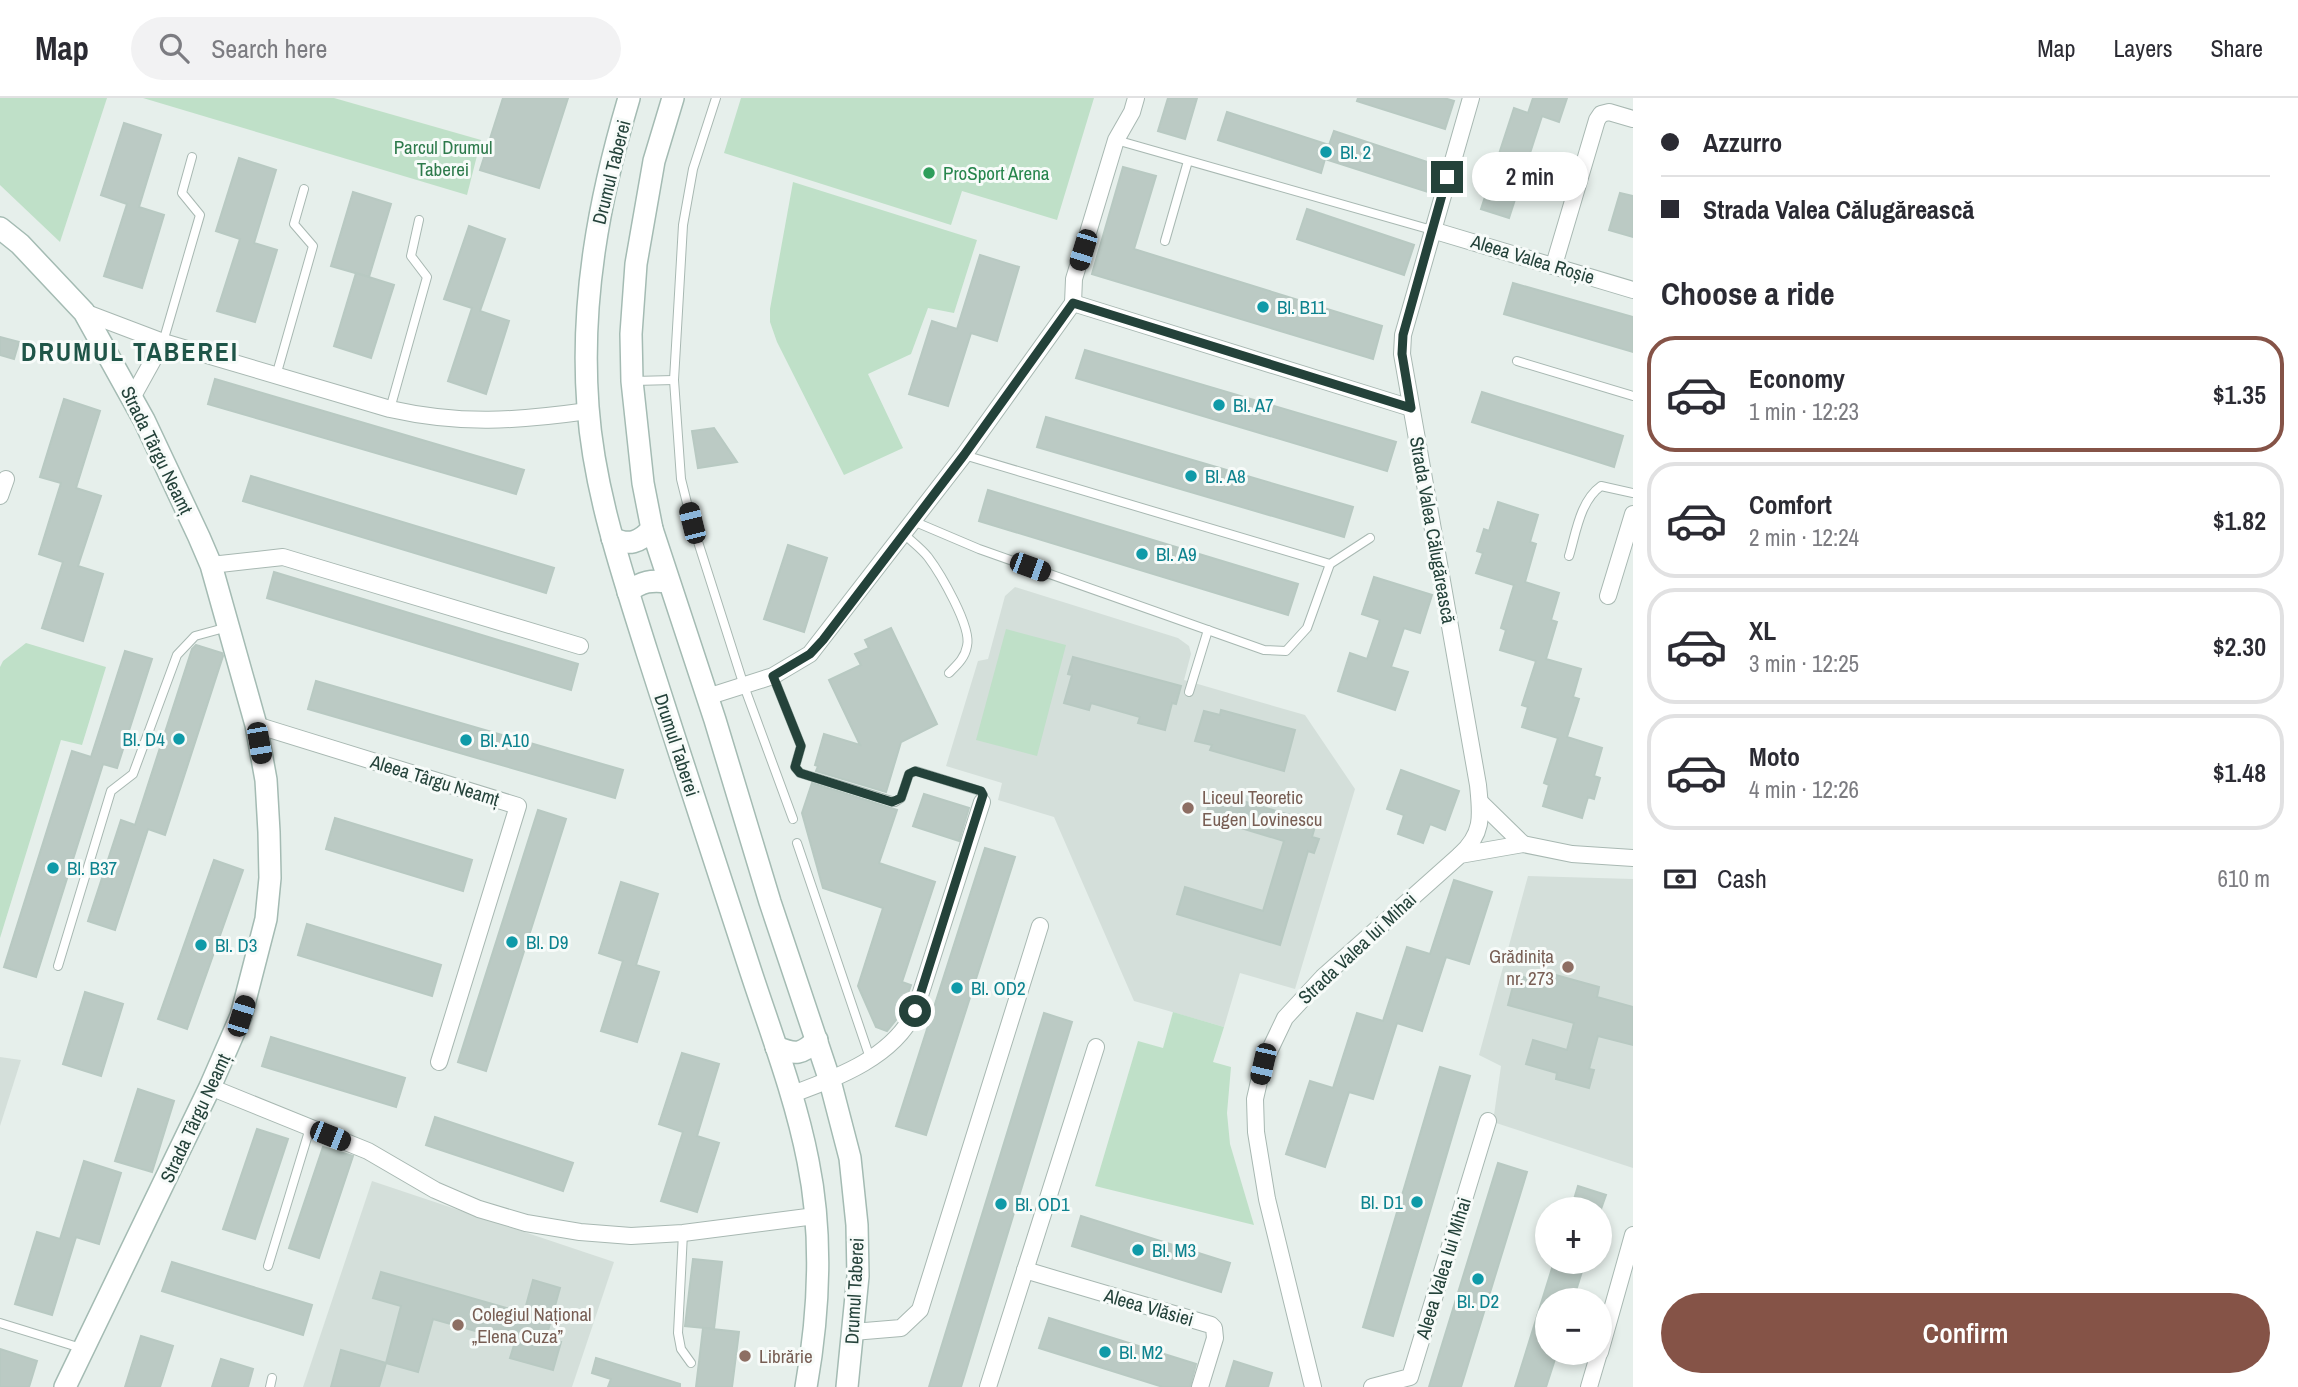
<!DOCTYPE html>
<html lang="en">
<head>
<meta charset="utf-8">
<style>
	body { margin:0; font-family:"Archivo Narrow",sans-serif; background:#f2f2f3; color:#2b2b33; height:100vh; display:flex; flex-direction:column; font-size:26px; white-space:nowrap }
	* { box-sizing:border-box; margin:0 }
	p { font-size:23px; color:#7c7c81 }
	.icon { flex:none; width:38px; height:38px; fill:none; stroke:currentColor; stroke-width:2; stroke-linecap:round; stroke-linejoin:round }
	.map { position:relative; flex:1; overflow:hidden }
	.panel { display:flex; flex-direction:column; background:#fff; width:665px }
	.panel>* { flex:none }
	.banner { display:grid; align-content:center; height:154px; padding:0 28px; background:#fff }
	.fabs { position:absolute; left:1535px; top:1099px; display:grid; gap:14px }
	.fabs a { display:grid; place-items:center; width:77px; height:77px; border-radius:50%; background:#fff; box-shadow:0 4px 10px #0003; font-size:35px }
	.end { position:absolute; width:32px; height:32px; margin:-16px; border:9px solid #24423a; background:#fff; box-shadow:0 0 0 4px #fff }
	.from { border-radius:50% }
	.bubble { position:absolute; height:49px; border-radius:24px; background:#fff; box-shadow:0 4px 10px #0003; font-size:23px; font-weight:600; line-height:49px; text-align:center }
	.car { position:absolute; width:21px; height:42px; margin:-21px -10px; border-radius:9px; box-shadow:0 0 5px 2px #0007; background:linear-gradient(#222 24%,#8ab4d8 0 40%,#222 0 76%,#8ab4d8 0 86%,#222 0) }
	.banner b { display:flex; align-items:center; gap:24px; height:66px; font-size:26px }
	.banner b+b { border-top:2px solid #e1e1e2 }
	.banner i { width:18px; height:18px; background:#2b2b33 }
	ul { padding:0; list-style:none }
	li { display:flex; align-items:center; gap:21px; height:116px; margin:0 14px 10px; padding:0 14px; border:4px solid #e1e1e2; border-radius:28px }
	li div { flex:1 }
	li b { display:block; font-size:26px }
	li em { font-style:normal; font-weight:600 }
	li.current { border-color:#855347 }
	li>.icon { width:63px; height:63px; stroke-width:1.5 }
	h2 { padding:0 28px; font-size:32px; line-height:84px }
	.pay { display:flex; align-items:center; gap:18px; height:77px; padding:0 28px; font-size:26px }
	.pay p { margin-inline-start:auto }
	.cta { display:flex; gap:14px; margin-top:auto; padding:14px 28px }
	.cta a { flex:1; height:80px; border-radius:42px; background:#855347; color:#fff; font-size:28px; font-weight:600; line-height:80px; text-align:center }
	header { display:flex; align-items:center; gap:42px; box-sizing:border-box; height:98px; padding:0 35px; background:#fff; border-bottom:2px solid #e1e1e2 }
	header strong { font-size:33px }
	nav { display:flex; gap:38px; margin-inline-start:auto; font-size:24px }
	.search { width:490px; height:63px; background:#f2f2f3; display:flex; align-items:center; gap:18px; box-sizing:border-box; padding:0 24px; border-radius:38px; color:#7c7c81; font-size:26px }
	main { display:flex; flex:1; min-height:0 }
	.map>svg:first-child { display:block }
	.built { fill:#d4dfda }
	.green { fill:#bfe0c8 }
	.building { fill:#bbcac4; stroke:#b8c9c2; stroke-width:2 }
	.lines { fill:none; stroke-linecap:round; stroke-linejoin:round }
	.lane-casing { stroke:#a8b8b2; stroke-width:10 }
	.street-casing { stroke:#a8b8b2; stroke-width:18 }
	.secondary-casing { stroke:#a4bbb3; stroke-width:24 }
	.lane { stroke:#fff; stroke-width:8 }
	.street { stroke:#fff; stroke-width:16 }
	.secondary { stroke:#fff; stroke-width:21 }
	.route { stroke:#24423a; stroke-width:9 }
	.culture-dot { fill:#0f9aa8; stroke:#f7fbf9; stroke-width:2.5 }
	.leisure-dot { fill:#2e9e5b; stroke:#f7fbf9; stroke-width:2.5 }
	.education-dot { fill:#8d6e63; stroke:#f7fbf9; stroke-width:2.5 }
	.labels { text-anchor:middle; stroke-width:6; stroke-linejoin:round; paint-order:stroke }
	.park-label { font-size:19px; fill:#2d7a4b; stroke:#f7fbf9 }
	.culture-label { font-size:19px; fill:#0d838f; stroke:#f7fbf9; text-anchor:start }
	.street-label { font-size:19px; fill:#24423a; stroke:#f7fbf9 }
	.leisure-label { font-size:19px; fill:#27864d; stroke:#f7fbf9; text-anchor:start }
	.education-label { font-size:19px; fill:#785e54; stroke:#f7fbf9; text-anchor:start }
	.district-label { font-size:26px; font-weight:bold; letter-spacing:2px; fill:#1f5548; stroke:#f7fbf9 }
</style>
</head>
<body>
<header>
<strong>Map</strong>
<div class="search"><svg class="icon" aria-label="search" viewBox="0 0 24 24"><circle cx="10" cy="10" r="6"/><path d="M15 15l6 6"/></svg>Search here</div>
<nav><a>Map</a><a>Layers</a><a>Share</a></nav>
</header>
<main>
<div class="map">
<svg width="1633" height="1289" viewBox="0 0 1633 1289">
	<rect width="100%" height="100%" fill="#e6efeb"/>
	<!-- built -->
	<g class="built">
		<path d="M1015,489L1178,540L1189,548L1191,556L1184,582L1305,617L1355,691L1295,891L1240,875L1224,929L1134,903L1054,719L998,702L1002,685L946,668L978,563L988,561L1005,498Z"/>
		<path d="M1528,778L1633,781V1070L1493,1024L1501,968L1479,957Z"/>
		<path d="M0,959L21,962L0,1028Z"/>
		<path d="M372,1083L614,1164L572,1289H303Z"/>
	</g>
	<!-- green -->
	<g class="green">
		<path d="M0,0H107L60,144L0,87Z"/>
		<path d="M143,0H334L481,42L467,97Z"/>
		<path d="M741,0H1094L1057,122L962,93L951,127L724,55Z"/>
		<path d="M793,84L977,142L954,215L928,210L911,256L868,276L903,350L844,377L777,244L770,224V211Z"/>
		<path d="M1006,531L1066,547L1037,658L976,642Z"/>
		<path d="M26,545L106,569L82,647L61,642L0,840V569L3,563Z"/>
		<path d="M1173,914L1224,929L1213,964L1231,969L1227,1015L1230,1046L1254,1127L1095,1088L1138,943L1163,950Z"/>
	</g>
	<!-- building -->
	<g class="building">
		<path d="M503,0H568L539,90L480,72Z"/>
		<path d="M1168,0H1197L1185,41L1158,33Z"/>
		<path d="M1358,0H1444L1454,3L1445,31L1357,3Z"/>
		<path d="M1533,0H1567L1559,24L1542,18L1509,120L1481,111L1514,10L1528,15Z"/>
		<path d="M1227,14L1329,47L1334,33L1436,67L1428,94L1325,61L1321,75L1218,42Z"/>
		<path d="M124,25L161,37L139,109L164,117L142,190L104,178L127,106L101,97Z"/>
		<path d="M239,60L276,72L254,145L277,152L255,224L217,213L240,141L216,133Z"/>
		<path d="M1123,69L1156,78L1134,151L1382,228L1373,261L1092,176Z"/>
		<path d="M353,94L391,106L369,179L331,168Z"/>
		<path d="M1620,95L1633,98V139L1609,132Z"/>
		<path d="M1307,111L1414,147L1404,177L1297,141Z"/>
		<path d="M469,128L505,141L480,213L509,223L486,296L448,283L472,210L444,201Z"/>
		<path d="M980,157L1019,169L997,243L971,235L948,308L909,296L932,223L957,231Z"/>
		<path d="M356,175L394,187L371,260L334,248Z"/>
		<path d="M1513,185L1633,219V254L1504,216Z"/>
		<path d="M0,239L19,244L14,261L0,257Z"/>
		<path d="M1085,252L1396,344L1387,373L1076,280Z"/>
		<path d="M215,281L524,372L516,396L208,306Z"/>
		<path d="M1482,294L1623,338L1614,369L1472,324Z"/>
		<path d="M64,301L100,313L76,390L101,398L78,468L103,476L83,543L42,530L63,464L39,456L61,385L40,379Z"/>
		<path d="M1046,319L1353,409L1344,439L1037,349Z"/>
		<path d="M714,330L737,364L698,370L692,333Z"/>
		<path d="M251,378L554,470L546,495L243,403Z"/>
		<path d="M988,392L1298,486L1288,517L979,423Z"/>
		<path d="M1498,404L1538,417L1530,444L1536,446L1525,484L1559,495L1551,522L1557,524L1546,561L1581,571L1573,599L1579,601L1567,639L1602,650L1594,678L1600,680L1594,701L1588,699L1582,720L1543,708L1549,687L1544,685L1558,640L1522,629L1528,609L1522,607L1536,563L1500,552L1506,532L1501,530L1514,487L1476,475L1483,455L1477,453L1484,431L1489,433Z"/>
		<path d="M788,447L827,460L804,534L764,521Z"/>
		<path d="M274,474L578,566L571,592L267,500Z"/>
		<path d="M1374,479L1432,497L1420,535L1404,530L1391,569L1408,574L1395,612L1338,593L1350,555L1367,561L1380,522L1362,516Z"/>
		<path d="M891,530L937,626L901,644L886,694L816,673L818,668L815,667L824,636L860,647L829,582L861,567L855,556L869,550L865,542Z"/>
		<path d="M196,547L222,555L223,558L165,737L148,731L115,832L88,823L121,722L135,727L192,551Z"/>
		<path d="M125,553L152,561L117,670L103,666L36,879L4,869L72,653L91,659Z"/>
		<path d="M1073,559L1181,588L1176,606L1172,605L1165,632L1138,625L1140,619L1091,605L1089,612L1064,605L1072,577L1068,576Z"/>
		<path d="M316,583L623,672L615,700L308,611Z"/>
		<path d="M1221,612L1295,632L1284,673L1210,652L1212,647L1195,643L1204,613L1220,617Z"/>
		<path d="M1401,672L1459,693L1445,732L1430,726L1423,745L1398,736L1404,717L1387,711Z"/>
		<path d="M812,685L897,712L879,765L935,784L902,884L911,887L900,917L887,933L876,929L858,888L883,810L823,790L802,715Z"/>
		<path d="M1213,694L1316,725L1312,739L1319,741L1314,755L1308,753L1280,847L1177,816L1185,789L1263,813L1284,743L1205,719Z"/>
		<path d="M924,696L969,710L959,743L913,728Z"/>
		<path d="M538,712L566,721L486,973L458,964Z"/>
		<path d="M335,720L472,762L463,793L326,751Z"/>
		<path d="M985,750L1015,759L926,1037L896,1028Z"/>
		<path d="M214,762L243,772L187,931L158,921Z"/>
		<path d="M1454,782L1492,794L1469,866L1446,859L1422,933L1397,925L1373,1001L1349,994L1325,1069L1286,1056L1310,983L1333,990L1357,915L1383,923L1407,849L1430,856Z"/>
		<path d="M621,784L658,796L636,867L659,874L637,944L601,933L623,863L599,855Z"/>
		<path d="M307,826L441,867L432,898L298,857Z"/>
		<path d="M1552,876L1599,889L1597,899L1633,909V947L1598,938L1589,971L1594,972L1589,990L1556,981L1557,975L1526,966L1533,942L1567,952L1574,925L1508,907L1516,877L1549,886Z"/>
		<path d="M85,894L123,906L101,978L63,966Z"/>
		<path d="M1044,915L1072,924L961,1289H929Z"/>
		<path d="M271,939L405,980L396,1009L262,968Z"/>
		<path d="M682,955L719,966L697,1038L719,1045L697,1114L661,1103L683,1034L659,1026Z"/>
		<path d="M1440,969L1470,978L1393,1238L1363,1229Z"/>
		<path d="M138,991L174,1003L152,1074L115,1063Z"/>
		<path d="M435,1019L573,1065L563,1093L426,1047Z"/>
		<path d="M257,1031L288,1041L255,1141L223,1131Z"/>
		<path d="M323,1049L353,1058L319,1160L289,1150Z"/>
		<path d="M84,1063L121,1075L99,1146L76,1139L52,1217L15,1206L37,1134L60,1141Z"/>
		<path d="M1498,1065L1527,1074L1461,1289H1429Z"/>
		<path d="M1578,1088L1606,1097L1601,1111H1571Z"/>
		<path d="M1081,1118L1230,1165L1221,1194L1072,1148Z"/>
		<path d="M693,1161L722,1164L714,1231L685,1228Z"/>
		<path d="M172,1164L312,1207L303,1237L162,1193Z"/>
		<path d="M1554,1164H1585L1573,1202H1547V1255H1557L1546,1289H1515Z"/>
		<path d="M381,1174L524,1215L533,1182L560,1190L546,1240L561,1244L553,1272L510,1260L515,1244L433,1221L418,1274L386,1265L401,1208L373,1200Z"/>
		<path d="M1049,1220L1196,1266L1190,1289H1163L1039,1250Z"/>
		<path d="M703,1230L739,1234L732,1289H696Z"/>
		<path d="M141,1238L173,1248L160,1289H125Z"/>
		<path d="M0,1251L37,1263L29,1289H0Z"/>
		<path d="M341,1252L386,1265L379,1289H331Z"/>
		<path d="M596,1260L680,1286V1289H608L611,1281L592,1275Z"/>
		<path d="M221,1261L253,1271L248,1289H212Z"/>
		<path d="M1234,1263L1272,1275L1268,1289H1226Z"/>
	</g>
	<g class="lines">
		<!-- lane casing -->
		<g class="lane-casing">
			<g id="lane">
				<path d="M716,0L693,71L683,127L674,282L681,381L692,425L744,588L793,721"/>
				<path d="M1116,42L1432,132"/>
				<path d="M1165,143L1188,63"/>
				<path d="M163,244L200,117L182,95L192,59"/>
				<path d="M1517,263L1633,298"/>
				<path d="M276,278L313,148L294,126L304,91"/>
				<path d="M634,283L674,282"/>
				<path d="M390,311L427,179L411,158L419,122"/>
				<path d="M964,357L1330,466L1370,440"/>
				<path d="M913,423L979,451L1264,552L1286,553L1307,530L1330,466"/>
				<path d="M904,436C911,443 921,450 928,459C940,475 972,529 967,548C965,560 957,567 949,575"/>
				<path d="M1569,458C1576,435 1580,403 1601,388L1633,395"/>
				<path d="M773,578L801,648L795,669L800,675L895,704L901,700L909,676L916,673L980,693L983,697L982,704"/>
				<path d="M1189,594L1208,532"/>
				<path d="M797,745L870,960"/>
				<path d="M58,868L111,693L133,676L177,557L195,538L228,529"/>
				<path d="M683,1135L678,1235L681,1251L691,1265"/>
				<path d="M268,1168L310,1030"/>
				<path d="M0,1225L81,1250"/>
				<path d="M270,1289L272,1280"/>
			</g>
		</g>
		<!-- street casing -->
		<g class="street-casing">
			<g id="street">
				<path d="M1432,132L1633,192"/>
				<path d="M1554,167L1597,22L1601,16L1609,14L1633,21"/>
				<path d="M1073,205L1411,310"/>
				<path d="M1073,205L1074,181L1116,42L1132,14L1136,0"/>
				<path d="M84,214L163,244L390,311C461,327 516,323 588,313"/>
				<path d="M132,300L163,244"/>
				<path d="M0,398L6,381"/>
				<path d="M211,467L283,459L580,548"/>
				<path d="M1608,498L1633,416"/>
				<path d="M707,599L773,578L810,556L964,357L1073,205"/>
				<path d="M256,627L518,708L439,964"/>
				<path d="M1480,704L1523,746"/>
				<path d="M1460,757C1484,735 1481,717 1478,687L1402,256L1403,237L1471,0"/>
				<path d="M210,989L368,1053L435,1092L479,1111L526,1125L580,1134L631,1138L683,1135L815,1118"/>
				<path d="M790,997C836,980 893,960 915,913L982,704"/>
				<path d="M1025,1172L1211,1227L1214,1230L1215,1240L1200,1289"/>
				<path d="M853,1234L901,1230L920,1212L1040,828"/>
				<path d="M1600,1254L1633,1137"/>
				<path d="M988,1289L1096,949"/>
				<path d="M1313,1289L1267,1101L1256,1034L1255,1001L1263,966L1285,920L1323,879L1460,757L1523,746L1572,756L1633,760"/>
				<path d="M1372,1289L1410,1279L1488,1023"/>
				<path d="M1589,1289L1599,1255"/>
			</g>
		</g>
		<!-- secondary casing -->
		<g class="secondary-casing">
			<g id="secondary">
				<path d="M629,0C599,101 580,203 588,309C594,393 622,474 647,554C680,658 715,762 748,865C769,930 795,996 808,1063C823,1137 819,1216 806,1289"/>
				<path d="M673,0L654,63L636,166L631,236L632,283L643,385L652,431L715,622L770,804L830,983L850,1060L857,1127L858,1178L847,1289"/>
				<path d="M0,130L20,146L84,214L144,322L199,439L211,467L256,627L266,682L269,734L270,780L266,821L241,918L210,989L65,1289"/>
				<path d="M612,440C629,448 639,445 652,431"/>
				<path d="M628,494C642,483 651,482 668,484"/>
				<path d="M776,949C796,957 801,957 817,942"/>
			</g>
		</g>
		<!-- lane -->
		<use href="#lane" class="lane"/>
		<!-- street -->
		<use href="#street" class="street"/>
		<!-- secondary -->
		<use href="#secondary" class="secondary"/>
	</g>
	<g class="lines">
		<!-- route -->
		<path class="route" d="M915,913L983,697L981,693L915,673L909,676L901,700L892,704L800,675L795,669L801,648L773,578L810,556L823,542L964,357L1073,205L1411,310L1402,256L1403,237L1447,79"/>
	</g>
	<!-- markers -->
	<g class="culture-dot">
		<circle cx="1326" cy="54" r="7"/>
		<circle cx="1263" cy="209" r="7"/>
		<circle cx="1219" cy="307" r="7"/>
		<circle cx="1191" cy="378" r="7"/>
		<circle cx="1142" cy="456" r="7"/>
		<circle cx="179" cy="641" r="7"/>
		<circle cx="466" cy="642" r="7"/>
		<circle cx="53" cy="770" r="7"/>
		<circle cx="512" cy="844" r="7"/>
		<circle cx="201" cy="847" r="7"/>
		<circle cx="957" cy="890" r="7"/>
		<circle cx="1417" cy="1104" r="7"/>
		<circle cx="1001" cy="1106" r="7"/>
		<circle cx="1138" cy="1152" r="7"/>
		<circle cx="1478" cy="1181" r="7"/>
		<circle cx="1105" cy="1254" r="7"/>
	</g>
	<circle class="leisure-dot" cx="929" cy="75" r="7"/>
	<g class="education-dot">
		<circle cx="1188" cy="710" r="7"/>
		<circle cx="1568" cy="869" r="7"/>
		<circle cx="458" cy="1227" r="7"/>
		<circle cx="745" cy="1258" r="7"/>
	</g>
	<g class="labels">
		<!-- park labels -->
		<g class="park-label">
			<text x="443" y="56">Parcul Drumul<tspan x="443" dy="22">Taberei</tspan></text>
		</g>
		<!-- culture labels -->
		<g class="culture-label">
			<text x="1340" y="61">Bl. 2</text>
			<text x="1277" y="216">Bl. B11</text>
			<text x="1233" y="314">Bl. A7</text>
			<text x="1205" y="385">Bl. A8</text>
			<text x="1156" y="463">Bl. A9</text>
			<text x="165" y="648" text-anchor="end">Bl. D4</text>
			<text x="480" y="649">Bl. A10</text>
			<text x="67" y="777">Bl. B37</text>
			<text x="526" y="851">Bl. D9</text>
			<text x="215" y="854">Bl. D3</text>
			<text x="971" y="897">Bl. OD2</text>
			<text x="1403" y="1111" text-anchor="end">Bl. D1</text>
			<text x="1015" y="1113">Bl. OD1</text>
			<text x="1152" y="1159">Bl. M3</text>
			<text x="1478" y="1210" text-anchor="middle">Bl. D2</text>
			<text x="1119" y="1261">Bl. M2</text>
		</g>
		<!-- street labels -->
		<g class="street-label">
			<text transform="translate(611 74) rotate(-76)" y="7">Drumul Taberei</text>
			<text transform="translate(1533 161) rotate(17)" y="7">Aleea Valea Roșie</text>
			<text transform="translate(157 352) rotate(64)" y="7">Strada Târgu Neamț</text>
			<text transform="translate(1433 432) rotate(80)" y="7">Strada Valea Călugărească</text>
			<text transform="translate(677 647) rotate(72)" y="7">Drumul Taberei</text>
			<text transform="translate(435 682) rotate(17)" y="7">Aleea Târgu Neamț</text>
			<text transform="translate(1357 850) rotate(-43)" y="7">Strada Valea lui Mihai</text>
			<text transform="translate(195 1020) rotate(-65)" y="7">Strada Târgu Neamț</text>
			<text transform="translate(1443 1170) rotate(-73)" y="7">Aleea Valea lui Mihai</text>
			<text transform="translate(854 1193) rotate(-87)" y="7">Drumul Taberei</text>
			<text transform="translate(1149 1209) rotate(16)" y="7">Aleea Vlăsiei</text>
		</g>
		<!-- leisure labels -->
		<g class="leisure-label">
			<text x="943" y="82">ProSport Arena</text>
		</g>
		<!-- education labels -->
		<g class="education-label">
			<text x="1202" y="706">Liceul Teoretic<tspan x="1202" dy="22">Eugen Lovinescu</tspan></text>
			<text x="1554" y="865" text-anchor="end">Grădinița<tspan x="1554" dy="22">nr. 273</tspan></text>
			<text x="472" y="1223">Colegiul Național<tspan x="472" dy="22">„Elena Cuza”</tspan></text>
			<text x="759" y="1265">Librărie</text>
		</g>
		<!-- district labels -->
		<g class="district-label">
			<text x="130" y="263">DRUMUL TABEREI</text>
		</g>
	</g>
</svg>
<div class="fabs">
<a>+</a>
<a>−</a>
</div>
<i class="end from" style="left:915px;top:913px"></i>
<i class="end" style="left:1447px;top:79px"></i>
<div class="bubble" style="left:1472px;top:54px;width:116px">2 min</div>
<i class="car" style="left:1083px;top:152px;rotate:197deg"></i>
<i class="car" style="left:692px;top:425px;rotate:346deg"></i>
<i class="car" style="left:1030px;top:469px;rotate:110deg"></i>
<i class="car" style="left:259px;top:645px;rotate:170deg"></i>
<i class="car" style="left:241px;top:918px;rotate:17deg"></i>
<i class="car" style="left:1263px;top:966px;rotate:193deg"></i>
<i class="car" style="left:330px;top:1038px;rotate:112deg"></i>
</div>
<section class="panel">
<div class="banner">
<b><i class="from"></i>Azzurro</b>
<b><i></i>Strada Valea Călugărească</b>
</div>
<h2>Choose a ride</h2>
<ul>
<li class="current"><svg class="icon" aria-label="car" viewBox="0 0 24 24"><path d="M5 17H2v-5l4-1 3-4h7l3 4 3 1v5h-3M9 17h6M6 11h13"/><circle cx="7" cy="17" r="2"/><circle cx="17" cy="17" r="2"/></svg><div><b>Economy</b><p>1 min · 12:23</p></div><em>$1.35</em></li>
<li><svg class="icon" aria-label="car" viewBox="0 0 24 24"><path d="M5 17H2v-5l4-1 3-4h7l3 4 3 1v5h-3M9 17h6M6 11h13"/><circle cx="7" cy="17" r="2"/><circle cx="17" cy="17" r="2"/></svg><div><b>Comfort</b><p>2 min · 12:24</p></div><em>$1.82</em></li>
<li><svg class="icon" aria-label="car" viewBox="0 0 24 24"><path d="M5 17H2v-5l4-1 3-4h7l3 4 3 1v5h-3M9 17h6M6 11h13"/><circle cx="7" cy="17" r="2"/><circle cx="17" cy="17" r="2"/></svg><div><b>XL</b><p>3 min · 12:25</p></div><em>$2.30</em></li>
<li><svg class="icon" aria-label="car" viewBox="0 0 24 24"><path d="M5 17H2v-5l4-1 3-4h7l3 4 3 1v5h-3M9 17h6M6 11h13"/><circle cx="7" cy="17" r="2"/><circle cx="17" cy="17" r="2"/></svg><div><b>Moto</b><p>4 min · 12:26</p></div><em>$1.48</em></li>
</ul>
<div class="pay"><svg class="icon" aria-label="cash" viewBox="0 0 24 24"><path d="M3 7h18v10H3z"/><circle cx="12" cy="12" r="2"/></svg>Cash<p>610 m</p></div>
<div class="cta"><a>Confirm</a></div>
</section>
</main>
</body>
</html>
